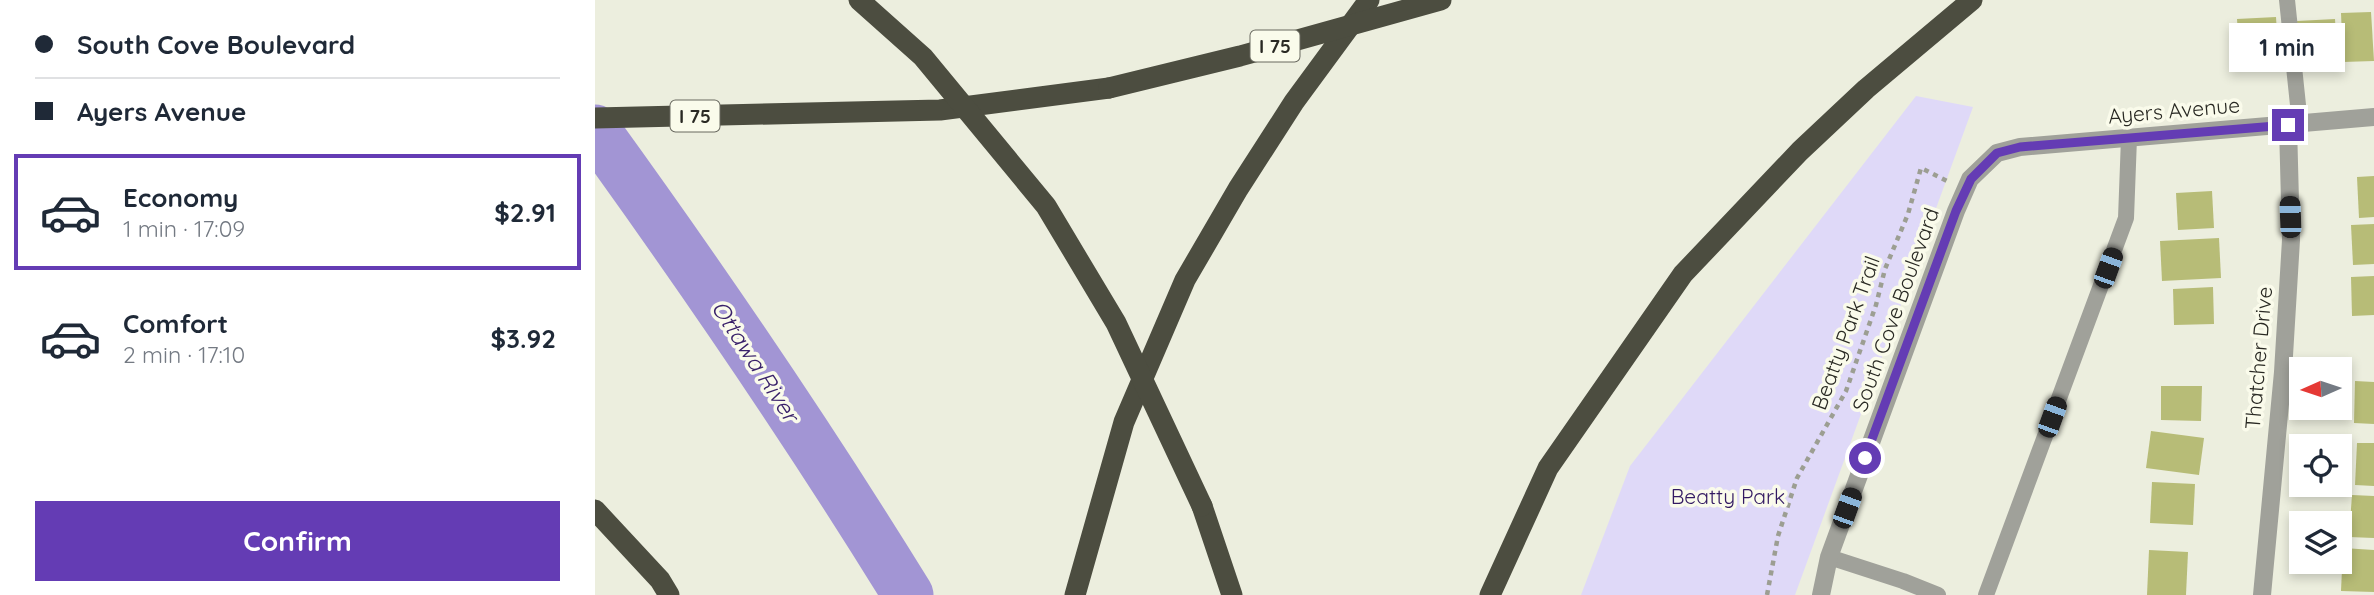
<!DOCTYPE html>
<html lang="en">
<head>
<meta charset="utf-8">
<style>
	body { margin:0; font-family:Quicksand,sans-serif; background:#f6f6f7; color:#1f2937; height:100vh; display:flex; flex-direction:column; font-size:26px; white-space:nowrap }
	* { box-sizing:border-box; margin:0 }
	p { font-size:23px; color:#747a83 }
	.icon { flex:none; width:38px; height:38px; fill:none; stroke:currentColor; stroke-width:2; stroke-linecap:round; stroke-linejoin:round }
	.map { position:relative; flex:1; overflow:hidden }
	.drawer { display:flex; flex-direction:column; background:#fff; width:595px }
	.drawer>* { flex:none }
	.hud { display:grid; align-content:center; height:154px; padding:0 35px; background:#fff }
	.needle { width:46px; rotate:267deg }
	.controls { position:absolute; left:1694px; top:357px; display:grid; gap:14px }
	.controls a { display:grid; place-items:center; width:63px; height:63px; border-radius:0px; background:#fff; box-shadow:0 4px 10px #0003; font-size:35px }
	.end { position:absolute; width:32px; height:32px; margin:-16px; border:9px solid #643cb4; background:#fff; box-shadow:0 0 0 4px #fff }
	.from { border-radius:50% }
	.bubble { position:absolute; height:49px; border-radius:0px; background:#fff; box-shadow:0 4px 10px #0003; font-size:23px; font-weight:700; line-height:49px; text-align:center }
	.car { position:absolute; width:21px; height:42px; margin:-21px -10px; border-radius:9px; box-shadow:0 0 5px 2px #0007; background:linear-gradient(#222 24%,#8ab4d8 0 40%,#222 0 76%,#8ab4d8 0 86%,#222 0) }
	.hud b { display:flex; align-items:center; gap:24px; height:66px; font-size:26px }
	.hud b+b { border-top:2px solid #e0e1e3 }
	.hud i { width:18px; height:18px; background:#1f2937 }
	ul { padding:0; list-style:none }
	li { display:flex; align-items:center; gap:21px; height:116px; margin:0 14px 10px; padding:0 21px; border:4px solid transparent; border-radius:0px }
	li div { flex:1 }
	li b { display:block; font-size:26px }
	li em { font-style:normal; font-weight:700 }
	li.selected { border-color:#643cb4 }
	li>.icon { width:63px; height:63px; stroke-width:1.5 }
	.action { display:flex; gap:14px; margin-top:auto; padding:14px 35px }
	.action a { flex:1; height:80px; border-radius:0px; background:#643cb4; color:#fff; font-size:28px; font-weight:700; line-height:80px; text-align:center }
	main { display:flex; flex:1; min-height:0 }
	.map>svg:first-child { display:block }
	.green { fill:#dfd9f8 }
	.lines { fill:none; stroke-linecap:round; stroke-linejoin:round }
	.river { stroke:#a295d4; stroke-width:51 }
	.building { fill:#b7bc77 }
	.path { stroke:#9c9e92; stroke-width:4.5; stroke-dasharray:5 5; stroke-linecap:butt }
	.service { stroke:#a0a19a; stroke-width:16 }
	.minor { stroke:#a0a19a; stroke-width:18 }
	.motorway { stroke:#4c4d40; stroke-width:21 }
	.motorway-bridge { stroke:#4c4d40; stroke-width:21 }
	.route { stroke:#643cb4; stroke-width:9 }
	.labels { text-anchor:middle; stroke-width:7; stroke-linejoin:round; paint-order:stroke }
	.shield { fill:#fafbeb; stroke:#68685f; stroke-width:2 }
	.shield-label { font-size:19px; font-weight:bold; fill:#292923 }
	.street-label { font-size:21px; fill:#292923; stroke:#fafbeb }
	.park-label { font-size:21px; fill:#321962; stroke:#fafbeb }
	.water-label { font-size:23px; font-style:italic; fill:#39216a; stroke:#fafbeb }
</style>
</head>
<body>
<main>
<section class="drawer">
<div class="hud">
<b><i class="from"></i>South Cove Boulevard</b>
<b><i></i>Ayers Avenue</b>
</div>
<ul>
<li class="selected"><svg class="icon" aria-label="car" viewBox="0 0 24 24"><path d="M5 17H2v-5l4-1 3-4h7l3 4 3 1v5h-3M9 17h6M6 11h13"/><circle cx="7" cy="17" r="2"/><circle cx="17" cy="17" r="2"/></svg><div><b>Economy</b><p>1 min · 17:09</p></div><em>$2.91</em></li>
<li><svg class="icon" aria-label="car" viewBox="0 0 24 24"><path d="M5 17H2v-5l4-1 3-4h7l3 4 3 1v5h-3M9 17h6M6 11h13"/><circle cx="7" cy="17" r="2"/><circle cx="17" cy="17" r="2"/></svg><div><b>Comfort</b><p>2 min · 17:10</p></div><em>$3.92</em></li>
</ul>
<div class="action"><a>Confirm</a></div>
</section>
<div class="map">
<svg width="1779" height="595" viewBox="0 0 1779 595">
	<rect width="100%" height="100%" fill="#eceede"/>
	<!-- green -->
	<path class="green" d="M1321,96L1378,107L1200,595H986L1035,466Z"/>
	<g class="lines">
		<!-- river -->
		<path class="river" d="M0,130C110,282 215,436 313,595"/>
	</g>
	<!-- building -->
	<g class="building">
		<path d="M1776,12L1779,61L1748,62L1746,13Z"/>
		<path d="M1681,17L1684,69L1645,72L1642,19Z"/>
		<path d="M1740,19L1743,64L1704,66L1702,21Z"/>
		<path d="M1779,176V217L1764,218L1762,177Z"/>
		<path d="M1617,191L1619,228L1583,230L1581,193Z"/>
		<path d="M1779,224V264L1758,265L1756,225Z"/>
		<path d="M1624,238L1626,278L1567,281L1565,241Z"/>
		<path d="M1779,276V315L1757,316L1756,277Z"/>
		<path d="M1618,287L1619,324L1579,325L1578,289Z"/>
		<path d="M1760,381L1779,382V424L1759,423Z"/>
		<path d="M1566,386H1607L1606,421L1566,420Z"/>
		<path d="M1556,431L1609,438L1604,475L1551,468Z"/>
		<path d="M1762,443H1779V486L1760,485Z"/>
		<path d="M1557,482L1600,484L1598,525L1555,523Z"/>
		<path d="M1757,495L1779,496V538L1754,537Z"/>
		<path d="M1748,548L1779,550V592L1746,591Z"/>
		<path d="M1554,550L1593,552L1591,595H1552Z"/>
	</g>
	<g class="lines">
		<!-- path -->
		<path class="path" d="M1172,595L1183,536L1202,478L1251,391L1281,305L1290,269L1313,214L1326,168L1352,181"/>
		<!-- service -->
		<g class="service">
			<path d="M1692,0L1705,124"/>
			<path d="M1234,557L1308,581L1343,595"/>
			<path d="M1391,595L1531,218L1534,138"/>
		</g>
		<!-- minor -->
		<g class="minor">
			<path d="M1226,595L1234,557L1361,211L1375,179L1402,153L1425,147L1779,117"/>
			<path d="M1667,595L1688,372L1696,240L1693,125"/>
		</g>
		<!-- motorway -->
		<g class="motorway">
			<path d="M0,118L345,110L514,88"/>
			<path d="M607,506L637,595"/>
			<path d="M0,510L65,580L74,595"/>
			<path d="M480,595L529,422L590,280L643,189L699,102L774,0"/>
			<path d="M895,595L953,468L1088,274L1205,151L1271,89L1377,0"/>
		</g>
		<!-- motorway-bridge -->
		<g class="motorway-bridge">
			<path d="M264,0L328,57L451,206L521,323L607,506"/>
			<path d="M514,88L645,56L846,0"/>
		</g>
	</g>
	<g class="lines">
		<!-- route -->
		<path class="route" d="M1270,458L1361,211L1376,179L1402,153L1425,147L1693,125"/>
	</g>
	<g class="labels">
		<!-- shield labels -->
		<g class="shield">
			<rect x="655.5" y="30.5" width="49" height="31" rx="5"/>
			<rect x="75.5" y="100.5" width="49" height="31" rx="5"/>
		</g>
		<g class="shield-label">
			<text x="680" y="53">I 75</text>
			<text x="100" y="123">I 75</text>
		</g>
		<!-- street labels -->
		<g class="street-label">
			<text transform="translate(1579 111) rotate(-5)" y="7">Ayers Avenue</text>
			<text transform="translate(1301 310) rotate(-70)" y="7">South Cove Boulevard</text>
			<text transform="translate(1251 333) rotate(-70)" y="7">Beatty Park Trail</text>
			<text transform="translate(1664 358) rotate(-85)" y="7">Thatcher Drive</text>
		</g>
		<!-- park labels -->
		<g class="park-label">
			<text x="1133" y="504">Beatty Park</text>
		</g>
		<!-- water labels -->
		<g class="water-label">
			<text transform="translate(160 361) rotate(57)" y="8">Ottawa River</text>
		</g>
	</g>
</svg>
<div class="controls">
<a><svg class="needle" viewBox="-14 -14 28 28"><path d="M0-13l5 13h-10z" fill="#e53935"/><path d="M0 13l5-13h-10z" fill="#747a83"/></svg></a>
<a><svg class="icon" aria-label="locate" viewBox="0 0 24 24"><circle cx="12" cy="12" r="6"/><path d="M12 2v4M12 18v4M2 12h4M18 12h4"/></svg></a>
<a><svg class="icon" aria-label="layers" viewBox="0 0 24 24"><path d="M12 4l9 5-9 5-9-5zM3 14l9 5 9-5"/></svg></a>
</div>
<i class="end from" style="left:1270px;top:458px"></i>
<i class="end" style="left:1693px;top:125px"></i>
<div class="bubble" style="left:1634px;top:23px;width:116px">1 min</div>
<i class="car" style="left:1695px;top:217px;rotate:358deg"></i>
<i class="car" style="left:1513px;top:268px;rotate:20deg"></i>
<i class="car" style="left:1457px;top:417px;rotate:20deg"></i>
<i class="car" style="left:1252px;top:508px;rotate:20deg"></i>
</div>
</main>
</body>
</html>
